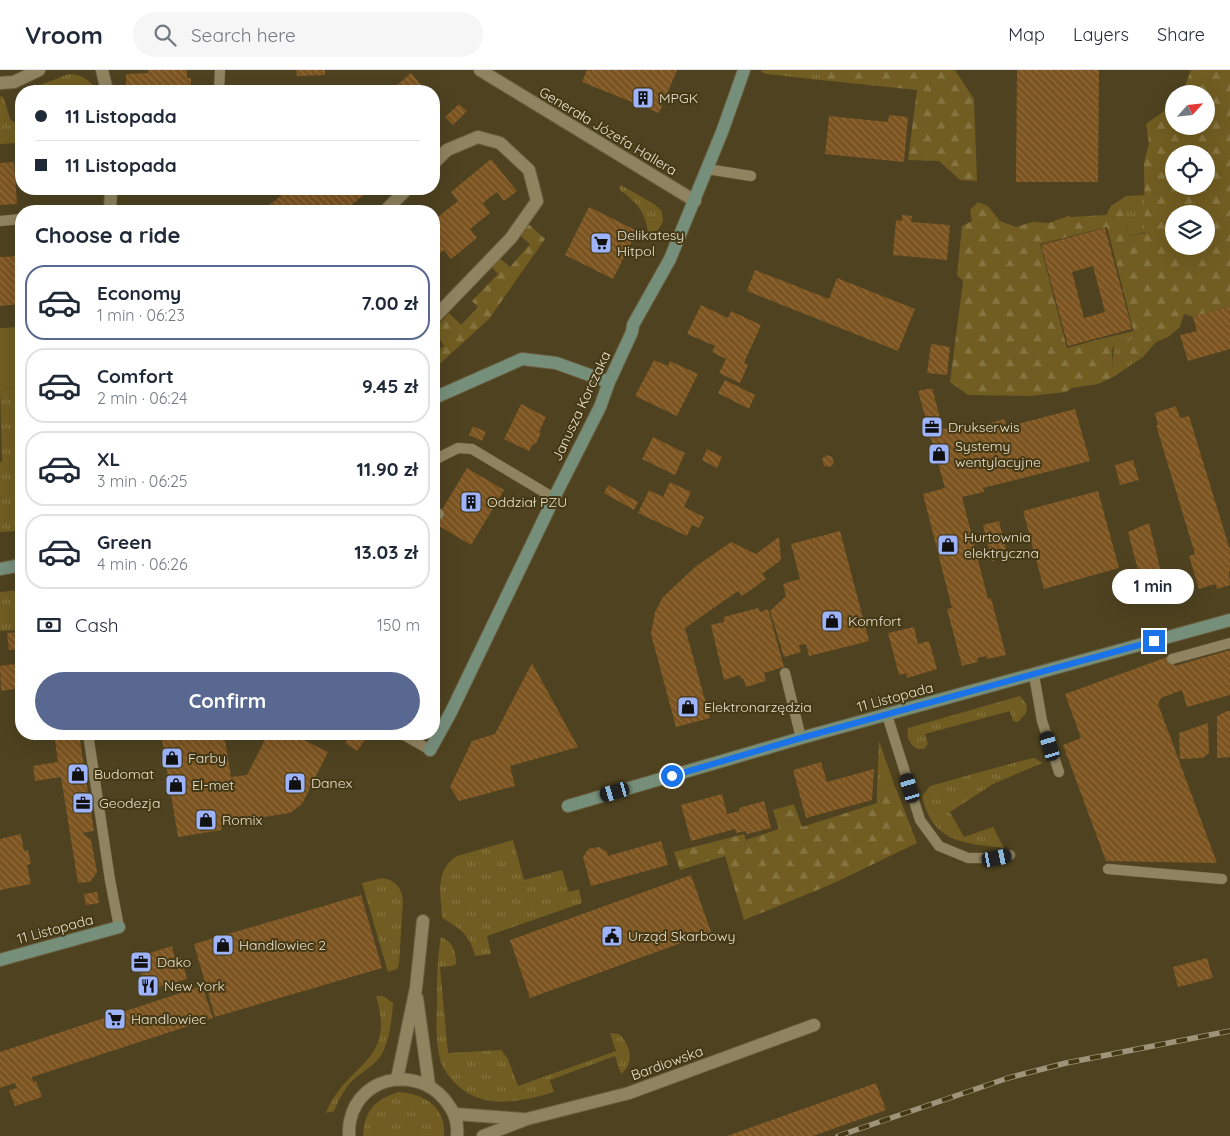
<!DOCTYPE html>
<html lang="en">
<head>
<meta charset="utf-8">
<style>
	body { margin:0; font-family:Quicksand,sans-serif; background:#f6f6f7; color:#1f2937; height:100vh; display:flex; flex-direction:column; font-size:19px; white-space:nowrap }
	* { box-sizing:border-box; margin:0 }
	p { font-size:16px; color:#747a83 }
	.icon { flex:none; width:28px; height:28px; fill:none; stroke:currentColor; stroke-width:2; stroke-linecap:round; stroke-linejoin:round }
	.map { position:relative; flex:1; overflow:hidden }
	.panel { position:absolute; left:15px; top:135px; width:425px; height:535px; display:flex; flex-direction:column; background:#fff; border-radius:20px; box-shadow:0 5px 20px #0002 }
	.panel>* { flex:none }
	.hud { position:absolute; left:15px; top:15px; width:425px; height:110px; border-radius:20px; box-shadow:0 5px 20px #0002; display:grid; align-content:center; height:110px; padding:0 20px; background:#fff }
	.needle { width:32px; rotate:63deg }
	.controls { position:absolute; left:1165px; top:15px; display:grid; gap:10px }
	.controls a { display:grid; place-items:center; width:50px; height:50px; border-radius:50%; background:#fff; box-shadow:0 5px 20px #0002; font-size:25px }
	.end { position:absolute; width:22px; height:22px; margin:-11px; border:6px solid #1a73e8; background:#fff; box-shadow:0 0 0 2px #fff }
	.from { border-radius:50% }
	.bubble { position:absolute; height:35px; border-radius:18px; background:#fff; box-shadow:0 5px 20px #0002; font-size:16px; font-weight:700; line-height:35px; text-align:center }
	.car { position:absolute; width:15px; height:30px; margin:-15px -8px; border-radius:6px; box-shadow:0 0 4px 1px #0007; background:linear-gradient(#222 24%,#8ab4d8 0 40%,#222 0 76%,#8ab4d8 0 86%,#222 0) }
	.hud b { display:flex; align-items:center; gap:18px; height:48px; font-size:19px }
	.hud b+b { border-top:1px solid #e0e1e3 }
	.hud i { width:12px; height:12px; background:#1f2937 }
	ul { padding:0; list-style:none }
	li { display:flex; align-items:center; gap:15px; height:75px; margin:0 10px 8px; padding:0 10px; border:2px solid #e0e1e3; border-radius:20px }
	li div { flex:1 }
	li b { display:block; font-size:19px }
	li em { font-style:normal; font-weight:700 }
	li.on { border-color:#586890 }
	li>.icon { width:45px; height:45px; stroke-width:1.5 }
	h2 { padding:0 20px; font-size:22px; line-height:60px }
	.pay { display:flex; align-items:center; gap:12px; height:55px; padding:0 20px; font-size:19px }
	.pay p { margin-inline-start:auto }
	.button { display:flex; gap:10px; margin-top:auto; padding:10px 20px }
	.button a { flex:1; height:58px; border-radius:30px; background:#586890; color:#fff; font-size:20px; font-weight:700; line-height:58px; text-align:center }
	header { display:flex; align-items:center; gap:30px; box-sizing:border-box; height:70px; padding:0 25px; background:#fff; border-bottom:1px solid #e0e1e3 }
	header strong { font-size:24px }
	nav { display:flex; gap:28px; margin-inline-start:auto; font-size:18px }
	.search { width:350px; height:45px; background:#f6f6f7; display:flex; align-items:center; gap:12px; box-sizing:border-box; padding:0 18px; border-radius:28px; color:#747a83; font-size:19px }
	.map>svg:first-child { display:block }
	.grass { fill:url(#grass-tufts) }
	.forest { fill:url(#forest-firs); fill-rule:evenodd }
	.green { fill:#715d21 }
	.building { fill:url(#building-back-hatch); fill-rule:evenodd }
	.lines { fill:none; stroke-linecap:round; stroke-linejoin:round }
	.lane-casing { stroke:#6a6041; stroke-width:11 }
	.street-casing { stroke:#6a6041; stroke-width:14 }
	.secondary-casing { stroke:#6a6041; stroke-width:14 }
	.lane { stroke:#90835f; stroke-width:10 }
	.street { stroke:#90835f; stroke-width:12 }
	.secondary { stroke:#768f7b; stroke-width:12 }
	.rail-casing { stroke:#9d947a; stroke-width:5.5 }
	.rail { stroke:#443815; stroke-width:4; stroke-dasharray:11; stroke-linecap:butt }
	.route { stroke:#1a73e8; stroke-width:6 }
	.labels { text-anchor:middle; stroke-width:4; stroke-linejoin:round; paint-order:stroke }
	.poi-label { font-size:14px; fill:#e8e1ce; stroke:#443815; text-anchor:start }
	.street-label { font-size:14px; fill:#e8e1ce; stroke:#443815 }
</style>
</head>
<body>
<header>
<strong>Vroom</strong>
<div class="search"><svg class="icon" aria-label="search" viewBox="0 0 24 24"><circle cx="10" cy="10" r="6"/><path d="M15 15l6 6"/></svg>Search here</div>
<nav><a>Map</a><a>Layers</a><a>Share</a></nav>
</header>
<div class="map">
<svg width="1230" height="1066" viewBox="0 0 1230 1066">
	<defs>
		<pattern id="grass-tufts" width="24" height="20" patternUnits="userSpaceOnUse" patternTransform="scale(1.25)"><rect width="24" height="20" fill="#715d21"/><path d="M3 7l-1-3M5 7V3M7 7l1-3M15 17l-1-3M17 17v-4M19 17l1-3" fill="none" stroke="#857440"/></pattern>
		<pattern id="forest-firs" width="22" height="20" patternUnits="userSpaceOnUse" patternTransform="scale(1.25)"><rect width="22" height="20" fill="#715d21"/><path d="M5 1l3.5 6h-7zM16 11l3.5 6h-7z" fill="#857440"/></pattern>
		<pattern id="building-back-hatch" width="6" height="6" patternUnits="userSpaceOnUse" patternTransform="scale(1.25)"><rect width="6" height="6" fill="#7c5420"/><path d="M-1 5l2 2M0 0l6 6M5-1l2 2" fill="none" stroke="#8f6c3f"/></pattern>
	</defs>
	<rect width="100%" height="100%" fill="#4e4220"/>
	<!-- grass -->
	<g class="grass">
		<path d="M762,0H822L820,10L767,4L761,2Z"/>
		<path d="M69,4C79,4 86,8 93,15V21H57V18L41,19V21H31L40,15Z"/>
		<path d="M2,26L4,28L10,49L21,58V73L0,74V27Z"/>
		<path d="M621,115L654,134L662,141L663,151L654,168L649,167C645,141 639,135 619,119Z"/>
		<path d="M1146,125L1145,162L1129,166L1120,130L1126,126Z"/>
		<path d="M1134,261L1135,268L1128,272L1136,288L1143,287L1113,307L1112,300L1114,274L1104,268Z"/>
		<path d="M21,317V461L0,462V392H2L0,318Z"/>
		<path d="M21,520V560L0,561V522Z"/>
		<path d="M1020,626L1027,635L1026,643L1018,652L1013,651L1010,641L925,664L928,674L924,679H918C910,675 906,668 908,658Z"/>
		<path d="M879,671L894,714L877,720Z"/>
		<path d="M1035,688L1042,693L993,714L950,742L964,767L993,757L1004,778C963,773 933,773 922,726L930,716L1024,690Z"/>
		<path d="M513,770L524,810L562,800L569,822L579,819L582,833L487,866L491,884L475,886C470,865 460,858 442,848C441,825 434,800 457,786Z"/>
		<path d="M382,808C396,810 402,818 403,832L399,894L397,899L388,902L362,813Z"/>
		<path d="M441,867C452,871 457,882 456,894L452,896L440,897L448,983L501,980L508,989L518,1016L616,981L610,963L619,964L622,967C631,978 634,994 621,1004L615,986L550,1010L554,1022C520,1032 481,1041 454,1012C448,1005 442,998 440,989C436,972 436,953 437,935C437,912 437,890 441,867Z"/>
		<path d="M376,926H383L393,933C392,949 390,967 383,982C376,996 360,1002 349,1014C343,1022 338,1031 334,1041L326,1043C346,992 397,994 376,926Z"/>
		<path d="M399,1022C425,1024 446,1037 444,1066H363C364,1041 375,1029 399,1022Z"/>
	</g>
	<!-- forest -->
	<g class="forest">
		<path d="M822,0H955L974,29L977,111L960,110L939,91L908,90L917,20L820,10Z"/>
		<path d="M1191,0H1230V236L1193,247L1184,244L1180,257L1168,267L1156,272L1143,287L1136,288L1128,281V272L1135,267L1107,157L1040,174L1067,278L1104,268L1114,274L1112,281L1113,307L1098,314L1072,318L1066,322L1029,326L968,325L950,312L963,211L957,205L962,156L972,151L970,140L978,132L988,136L1000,151L1016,157L1032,152L1049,153L1068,146L1071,147L1106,145L1111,136L1120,130L1129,166L1145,163L1144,93L1149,73L1146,54L1174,34V56H1206V24H1182ZM1174,84H1206V116H1174ZM1174,144H1206V176H1174Z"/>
		<path d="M527,153L545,169L489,249L434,299V284L444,276L434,260L449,243L461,255L478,237L472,231L498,204L489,194L497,186L510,197L530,174L518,164Z"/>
		<path d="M894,714L917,773L832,814L744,850L725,786L680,800L674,782L744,764L746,770L779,759L773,740L794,734L802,757L877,733V720Z"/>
	</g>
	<!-- green -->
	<path class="green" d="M21,257V317L0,318V258Z"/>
	<!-- building -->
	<g class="building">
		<path d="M148,0H187V8H191V16H187V21H148V17H126V4L148,3Z"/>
		<path d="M296,0H325V5L297,6Z"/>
		<path d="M587,0H677L659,43L582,12Z"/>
		<path d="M1017,0H1099L1098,112H1016Z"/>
		<path d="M411,3L426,21H390Z"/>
		<path d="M57,17V21H41V18Z"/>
		<path d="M459,34L467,41L453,55L445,47Z"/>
		<path d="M889,45L908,47L904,92L825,84L829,46L888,52Z"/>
		<path d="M491,89L517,121L504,131L497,122L489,128L483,133L490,143L470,159L477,168L451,189L444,180L434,188V150L458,131L451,122Z"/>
		<path d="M14,92L17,134L0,135V93Z"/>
		<rect x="145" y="119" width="40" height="5"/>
		<path d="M289,119H361L365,124L344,141H339L333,135L326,141H262Z"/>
		<path d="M589,137L637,161L613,209L565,185Z"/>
		<path d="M902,145L912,146L911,152L950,155L947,190L893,185L896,150L902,151Z"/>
		<path d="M1105,158L1132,259L1068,276L1041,175ZM1093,196L1105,242L1084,248L1072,202Z"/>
		<path d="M21,186V234L0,236V187Z"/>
		<path d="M755,200L829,229L837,208L915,239L898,281L747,221Z"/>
		<path d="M701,235L728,248L731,241L761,255L744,293L748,295L740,313L719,303L726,289L712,282L715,276L687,264Z"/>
		<path d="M1230,236V279L1188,291L1180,265L1197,261L1193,247Z"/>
		<path d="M931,274L950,277L947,305L927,303Z"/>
		<path d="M654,290L668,296L670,291L698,304L677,346L635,326Z"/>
		<path d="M725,310L755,325L749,339L718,323Z"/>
		<path d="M932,318L943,359L963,357L965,361L1004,349L1007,357L1075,339L1090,391L983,418L984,422L962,427L988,529L991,528L1006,585L987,589L986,586L977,588L978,592L962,596L947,539L952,538L923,424L945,418L918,321Z"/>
		<path d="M521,334L546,347L539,362L541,363L535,375L533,374L529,381L504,369Z"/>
		<path d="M1176,336L1180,348L1189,346L1230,480V501H1229L1230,515L1217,519L1215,514L1199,519L1189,486L1195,484L1156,355H1158L1155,343Z"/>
		<path d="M473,356L486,362L482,371L469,365Z"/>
		<path d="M653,367L685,383L675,405L642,389Z"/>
		<path d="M707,379L722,387L717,398L702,390Z"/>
		<path d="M827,385L832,387L834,393L830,397L824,396L822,389Z"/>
		<path d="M1133,390L1139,410L1120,415L1115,395Z"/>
		<path d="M467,398L504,420L471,475L434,453Z"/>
		<path d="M670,412L691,422L684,437L704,447L699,458L692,455L687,466L638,443L649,420L663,427Z"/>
		<path d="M608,415L638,432L634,440L604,423Z"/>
		<path d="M1098,421L1119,498L1044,519L1023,441Z"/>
		<path d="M999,451L1006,479L997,482L999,489L992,491L983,455Z"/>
		<path d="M1149,453L1163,510L1142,515L1128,462Z"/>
		<path d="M840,461L869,571L809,586L806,574L799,575L801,582L784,587L770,541L786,526L783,514L800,509L791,474Z"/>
		<path d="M779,467L781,490L762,504L766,509L742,526L738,521L685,558L710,648L676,657L651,564L655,542L663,527L695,497L731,472L756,484Z"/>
		<path d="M758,538L760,542L768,539L784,597L764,603L766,611L746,617L743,608L741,609L740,605L724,610L711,555L724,552V547Z"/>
		<path d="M914,557L918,574L929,571L937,599L907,608L906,603L899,605L888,563Z"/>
		<path d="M21,562V579L9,580L7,563Z"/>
		<path d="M1230,580V625L1187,637L1182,620L1161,628L1158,634L1217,793L1106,791L1063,675L1081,668L1065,624L1170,586L1175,596Z"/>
		<path d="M21,593V618L1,621L0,596Z"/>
		<path d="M532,593L578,677L510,696L515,716L459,731L450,717L472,671L495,664Z"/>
		<path d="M1227,641H1230V687L1217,688V646Z"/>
		<path d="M1208,653L1209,683L1203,688L1180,689L1179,663Z"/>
		<path d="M54,664H79L94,761L82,763L91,770L97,802L90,812L78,813L61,707L35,711L33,696L58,692Z"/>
		<path d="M161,664H224L231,707L247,705L268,664L283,670L286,664H292L328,682L302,734L290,743L238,751L237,748L221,750L222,760L178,767Z"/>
		<path d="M351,664H362L367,667L357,681L345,673Z"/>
		<path d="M821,692L827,712L874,699L872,730L806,748L793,700Z"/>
		<path d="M722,724L727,744L740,741L739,738L764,731L771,758L747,764L746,761L736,763L735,759L691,771L681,735Z"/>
		<path d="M21,764L24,781L28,780L31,794L27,795L31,814L0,820V769Z"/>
		<path d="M661,771L668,795L591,816L583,787L588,779L599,777L607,782L608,786Z"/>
		<path d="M691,805L711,862L530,928L510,870Z"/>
		<path d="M97,822L99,833L86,835L84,824Z"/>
		<path d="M361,825L382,898L215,947L194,874Z"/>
		<path d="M172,876L175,889L181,887L187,909L145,921L137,887Z"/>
		<path d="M1207,888L1213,908L1178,917L1173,897Z"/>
		<path d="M202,916L213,948L32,1007L33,1012L36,1011L42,1027L15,1036L9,1020L17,1018L15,1013L0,1018V982Z"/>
		<path d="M876,1013L886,1040L813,1066H727Z"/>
	</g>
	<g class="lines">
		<!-- lane casing -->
		<g class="lane-casing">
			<g id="lane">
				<path d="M219,21L220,0"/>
				<path d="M707,99L751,106"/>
				<path d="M0,151L21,149"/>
				<path d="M434,390L458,378L472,379L554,428"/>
				<path d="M434,441L439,444"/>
				<path d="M1172,589L1230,573"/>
				<path d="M785,603L801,668"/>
				<path d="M1034,605L1042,651L1059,702"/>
				<path d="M887,645L920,750L939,776L968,788H997L1010,785"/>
				<path d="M88,664L110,810L119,857"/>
				<path d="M402,664L430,680"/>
				<path d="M1108,799L1222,809"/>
			</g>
		</g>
		<!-- street casing -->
		<g class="street-casing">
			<g id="street">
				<path d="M102,0L107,21"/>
				<path d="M480,0L695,131"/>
				<path d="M0,13L14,12L39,0"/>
				<path d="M434,93L447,80L478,67L500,73L529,100L537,131L511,168L434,248"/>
				<path d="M110,141L111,119"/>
				<path d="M385,141L407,119"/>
				<path d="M417,928L429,1015"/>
				<path d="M397,1009L416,918L423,851"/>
				<path d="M455,1044L522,1049"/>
				<path d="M349,1066C349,1061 349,1056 350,1051C360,1002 425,995 450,1037C456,1046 458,1056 457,1066"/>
				<path d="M483,1066L527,1049L629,1023L814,955"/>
			</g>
		</g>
		<!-- secondary casing -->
		<g class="secondary-casing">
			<g id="secondary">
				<path d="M434,328L522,289L556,293L609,312"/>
				<path d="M0,499L21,495"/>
				<path d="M430,680L451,642L554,428L600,337L609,312L632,262L633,255L670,189L722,62L744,0"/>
				<path d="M568,736L801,668L1230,550"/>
				<path d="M0,890L119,857"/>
			</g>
		</g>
		<!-- lane -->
		<use href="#lane" class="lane"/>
		<!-- street -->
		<use href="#street" class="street"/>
		<!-- secondary -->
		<use href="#secondary" class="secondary"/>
		<!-- rail casing -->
		<g class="rail-casing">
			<path id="rail" d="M838,1066L1008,1008L1066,993L1230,961"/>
		</g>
		<!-- rail -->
		<use href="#rail" class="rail"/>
	</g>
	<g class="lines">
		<!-- route -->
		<path class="route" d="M672,706L801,668L1154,571"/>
	</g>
	<!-- icons -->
	<defs>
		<g id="building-square" transform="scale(1.125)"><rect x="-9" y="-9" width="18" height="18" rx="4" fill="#9db4fd" stroke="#443815"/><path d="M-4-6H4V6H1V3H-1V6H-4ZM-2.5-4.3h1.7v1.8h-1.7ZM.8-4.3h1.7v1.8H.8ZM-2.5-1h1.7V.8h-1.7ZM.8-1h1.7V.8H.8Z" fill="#111"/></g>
		<g id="supermarket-square" transform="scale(1.125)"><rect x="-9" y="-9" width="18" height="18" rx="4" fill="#9db4fd" stroke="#443815"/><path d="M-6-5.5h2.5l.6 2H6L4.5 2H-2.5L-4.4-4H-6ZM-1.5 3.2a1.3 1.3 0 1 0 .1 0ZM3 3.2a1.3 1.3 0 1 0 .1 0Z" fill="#111"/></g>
		<g id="office-square" transform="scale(1.125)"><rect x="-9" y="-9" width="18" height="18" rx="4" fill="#9db4fd" stroke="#443815"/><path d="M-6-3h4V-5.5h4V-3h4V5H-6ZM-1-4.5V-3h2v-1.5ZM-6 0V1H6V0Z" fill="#111"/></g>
		<g id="shop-square" transform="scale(1.125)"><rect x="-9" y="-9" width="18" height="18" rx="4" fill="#9db4fd" stroke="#443815"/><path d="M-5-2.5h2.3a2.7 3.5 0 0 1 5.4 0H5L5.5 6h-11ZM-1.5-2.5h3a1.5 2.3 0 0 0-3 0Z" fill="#111"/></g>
		<g id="civic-square" transform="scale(1.125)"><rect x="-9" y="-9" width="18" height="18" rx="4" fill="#9db4fd" stroke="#443815"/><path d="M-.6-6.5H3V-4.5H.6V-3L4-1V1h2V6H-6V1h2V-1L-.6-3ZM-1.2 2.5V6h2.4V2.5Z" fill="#111"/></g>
		<g id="restaurant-square" transform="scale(1.125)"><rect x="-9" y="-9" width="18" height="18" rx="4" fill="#9db4fd" stroke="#443815"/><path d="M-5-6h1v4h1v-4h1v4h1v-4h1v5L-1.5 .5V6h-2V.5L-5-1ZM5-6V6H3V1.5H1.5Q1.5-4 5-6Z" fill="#111"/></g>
	</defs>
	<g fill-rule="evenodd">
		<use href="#building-square" x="643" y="28"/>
		<use href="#supermarket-square" x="601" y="173"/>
		<use href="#office-square" x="932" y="357"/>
		<use href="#shop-square" x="939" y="384"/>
		<use href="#building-square" x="471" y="432"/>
		<use href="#shop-square" x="948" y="475"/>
		<use href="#shop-square" x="832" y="551"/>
		<use href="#shop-square" x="688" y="637"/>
		<use href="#shop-square" x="172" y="688"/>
		<use href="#shop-square" x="78" y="704"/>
		<use href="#shop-square" x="295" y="713"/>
		<use href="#shop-square" x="176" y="715"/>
		<use href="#office-square" x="83" y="733"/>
		<use href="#shop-square" x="206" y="750"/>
		<use href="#civic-square" x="612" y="866"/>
		<use href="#shop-square" x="223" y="875"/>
		<use href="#office-square" x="141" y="892"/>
		<use href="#restaurant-square" x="148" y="916"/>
		<use href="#supermarket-square" x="115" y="949"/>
	</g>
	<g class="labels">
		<!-- poi labels -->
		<g class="poi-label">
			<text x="659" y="33">MPGK</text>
			<text x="617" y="170">Delikatesy<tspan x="617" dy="16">Hitpol</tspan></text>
			<text x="948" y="362">Drukserwis</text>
			<text x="955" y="381">Systemy<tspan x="955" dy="16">wentylacyjne</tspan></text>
			<text x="487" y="437">Oddział PZU</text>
			<text x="964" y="472">Hurtownia<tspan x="964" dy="16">elektryczna</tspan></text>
			<text x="848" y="556">Komfort</text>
			<text x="704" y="642">Elektronarzędzia</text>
			<text x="188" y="693">Farby</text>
			<text x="94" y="709">Budomat</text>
			<text x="311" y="718">Danex</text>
			<text x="192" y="720">El-met</text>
			<text x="99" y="738">Geodezja</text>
			<text x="222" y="755">Romix</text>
			<text x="628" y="871">Urząd Skarbowy</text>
			<text x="239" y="880">Handlowiec 2</text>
			<text x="157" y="897">Dako</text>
			<text x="164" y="921">New York</text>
			<text x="131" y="954">Handlowiec</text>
		</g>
		<!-- street labels -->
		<g class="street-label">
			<text transform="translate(608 61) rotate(31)" y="5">Generała Józefa Hallera</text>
			<text transform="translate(581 336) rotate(-65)" y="5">Janusza Korczaka</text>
			<text transform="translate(895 627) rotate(-15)" y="5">11 Listopada</text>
			<text transform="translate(55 859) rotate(-15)" y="5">11 Listopada</text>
			<text transform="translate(667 993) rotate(-20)" y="5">Bardiowska</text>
		</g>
	</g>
</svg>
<div class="controls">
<a><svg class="needle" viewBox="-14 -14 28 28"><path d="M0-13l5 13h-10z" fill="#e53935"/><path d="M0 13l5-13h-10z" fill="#747a83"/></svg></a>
<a><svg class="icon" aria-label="locate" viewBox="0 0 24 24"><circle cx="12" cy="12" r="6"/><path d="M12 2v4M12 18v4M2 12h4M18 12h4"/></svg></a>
<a><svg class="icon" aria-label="layers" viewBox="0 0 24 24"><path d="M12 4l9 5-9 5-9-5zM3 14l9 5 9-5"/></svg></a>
</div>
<i class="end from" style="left:672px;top:706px"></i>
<i class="end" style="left:1154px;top:571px"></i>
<div class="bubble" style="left:1112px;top:499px;width:82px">1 min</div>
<i class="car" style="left:1050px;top:676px;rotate:343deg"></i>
<i class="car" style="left:910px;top:718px;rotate:343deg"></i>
<i class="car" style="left:615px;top:722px;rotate:254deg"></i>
<i class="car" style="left:997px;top:788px;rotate:79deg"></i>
<div class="hud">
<b><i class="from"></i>11 Listopada</b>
<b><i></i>11 Listopada</b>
</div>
<section class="panel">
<h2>Choose a ride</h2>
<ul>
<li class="on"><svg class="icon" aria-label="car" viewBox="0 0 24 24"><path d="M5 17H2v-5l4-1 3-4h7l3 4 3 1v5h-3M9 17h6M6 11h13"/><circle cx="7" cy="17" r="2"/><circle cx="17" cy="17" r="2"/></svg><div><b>Economy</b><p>1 min · 06:23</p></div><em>7.00 zł</em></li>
<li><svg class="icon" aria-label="car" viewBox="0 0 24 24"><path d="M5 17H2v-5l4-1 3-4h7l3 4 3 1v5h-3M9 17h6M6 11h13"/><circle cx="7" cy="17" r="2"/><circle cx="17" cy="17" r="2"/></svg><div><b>Comfort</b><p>2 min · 06:24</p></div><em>9.45 zł</em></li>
<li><svg class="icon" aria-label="car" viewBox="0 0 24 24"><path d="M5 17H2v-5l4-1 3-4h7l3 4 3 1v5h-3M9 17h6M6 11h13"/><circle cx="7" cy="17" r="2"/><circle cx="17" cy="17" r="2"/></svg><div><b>XL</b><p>3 min · 06:25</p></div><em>11.90 zł</em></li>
<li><svg class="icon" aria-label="car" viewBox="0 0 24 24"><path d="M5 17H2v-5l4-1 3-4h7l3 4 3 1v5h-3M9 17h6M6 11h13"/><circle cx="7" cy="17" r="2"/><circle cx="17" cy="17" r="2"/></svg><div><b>Green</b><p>4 min · 06:26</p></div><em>13.03 zł</em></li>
</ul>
<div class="pay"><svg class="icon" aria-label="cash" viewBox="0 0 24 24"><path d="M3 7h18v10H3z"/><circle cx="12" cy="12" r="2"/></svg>Cash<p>150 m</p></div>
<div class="button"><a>Confirm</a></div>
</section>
</div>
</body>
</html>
